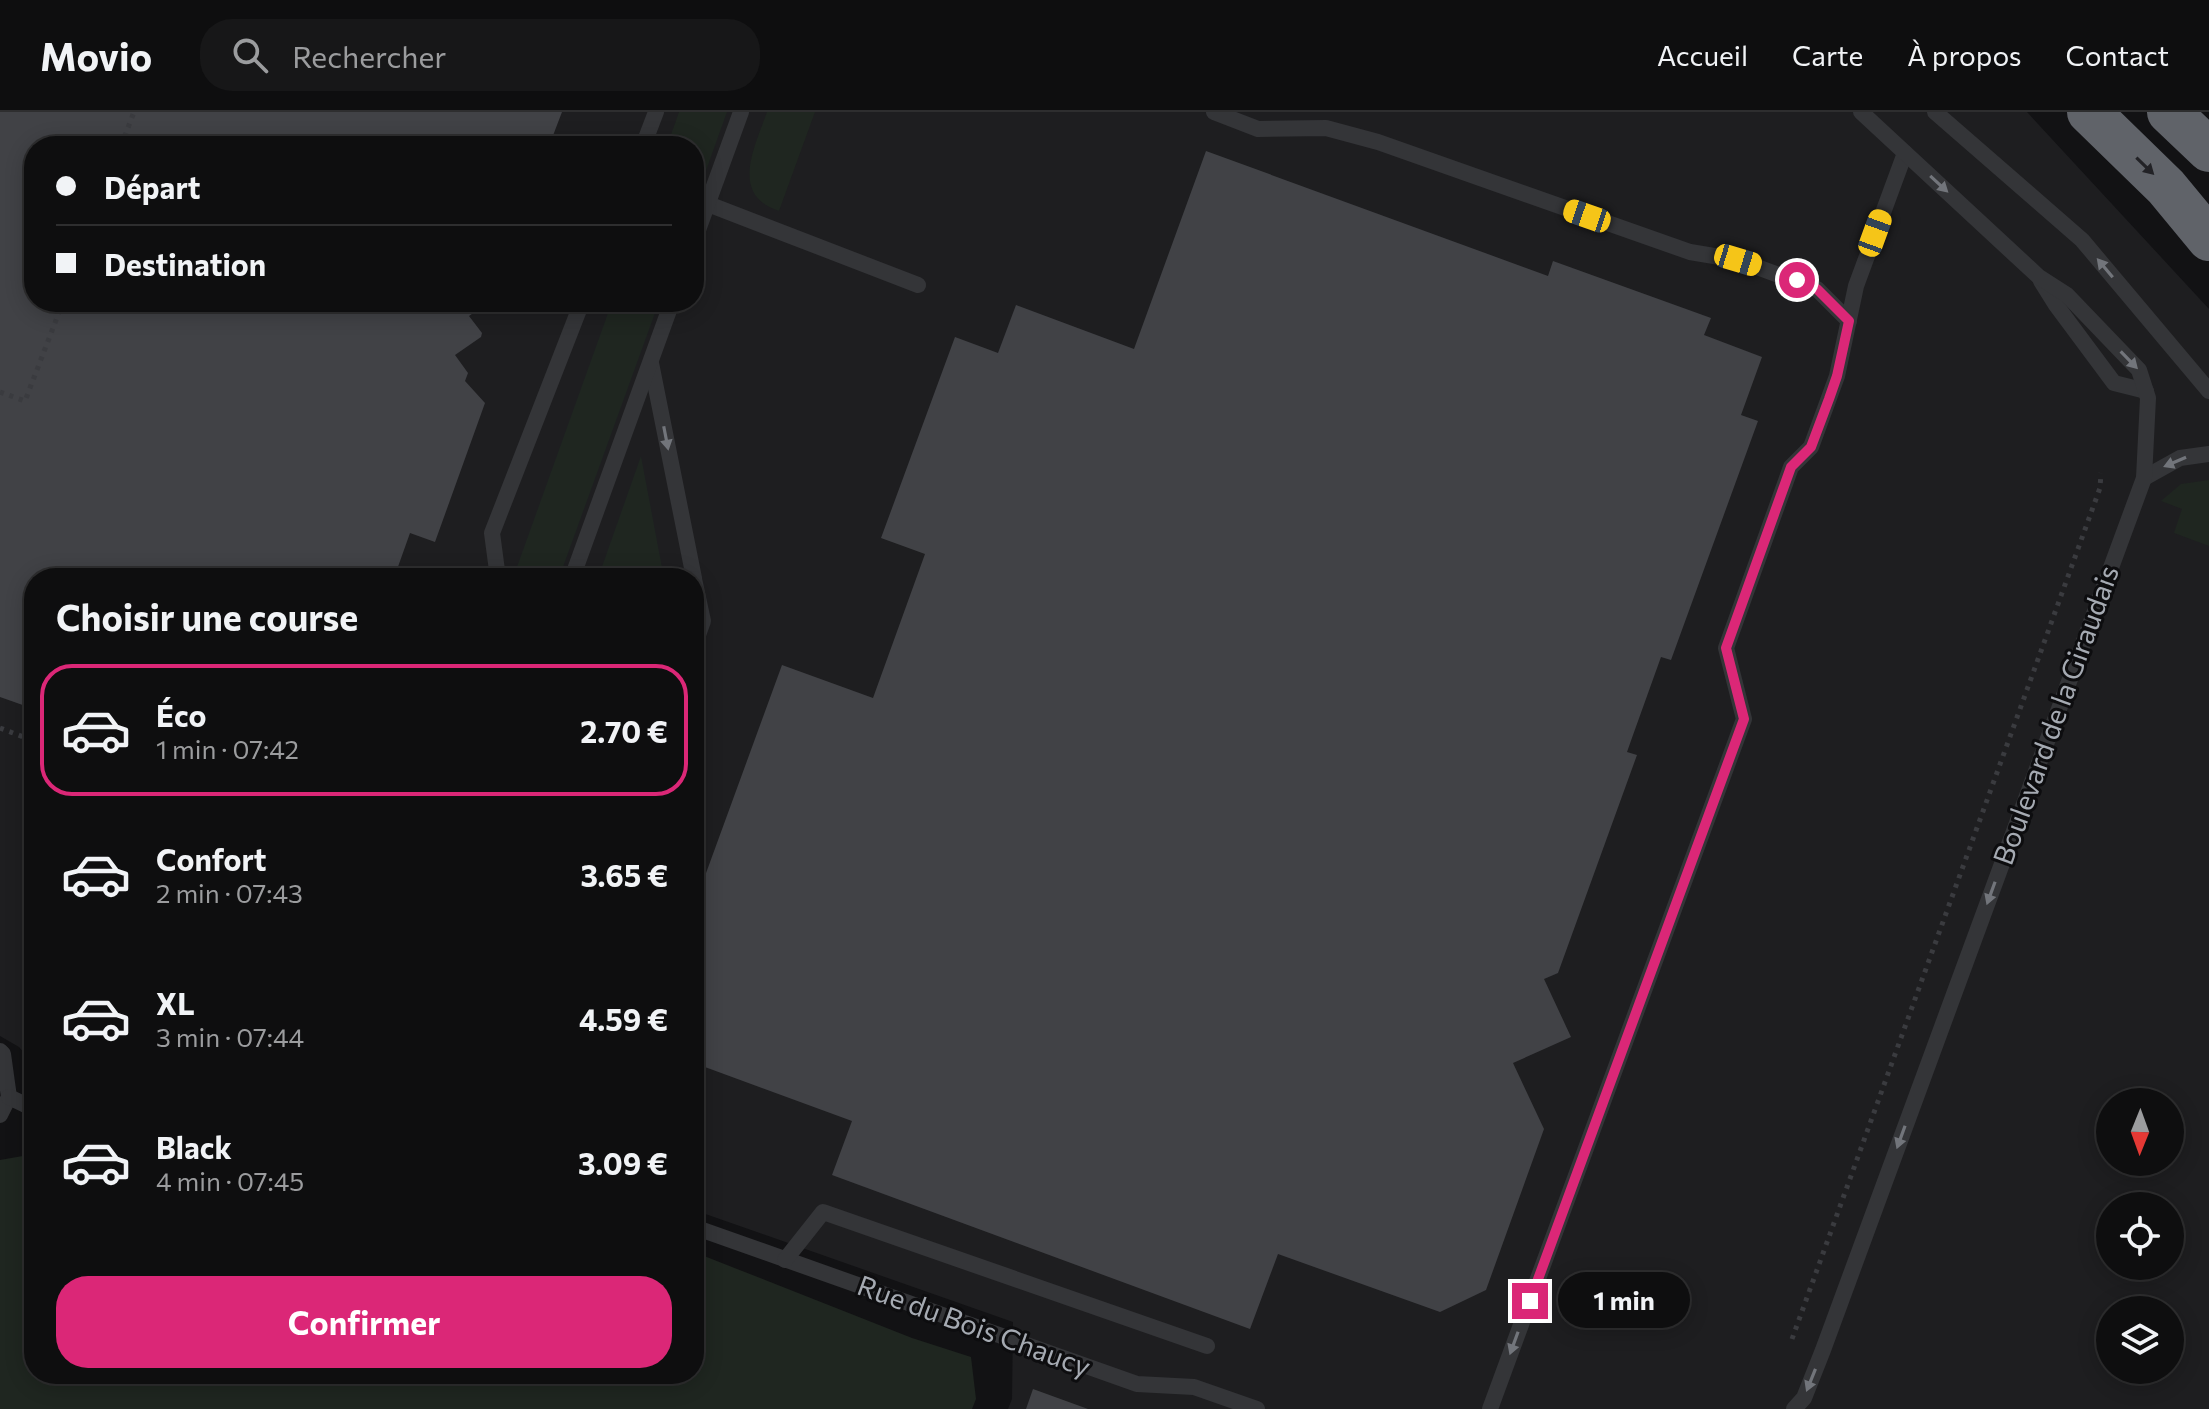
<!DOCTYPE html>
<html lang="fr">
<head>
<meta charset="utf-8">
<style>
	body { margin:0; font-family:Commissioner,sans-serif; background:#171718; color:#f1f3f6; height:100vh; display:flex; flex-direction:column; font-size:30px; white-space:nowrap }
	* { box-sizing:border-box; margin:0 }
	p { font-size:26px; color:#9b9c9e }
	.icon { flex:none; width:44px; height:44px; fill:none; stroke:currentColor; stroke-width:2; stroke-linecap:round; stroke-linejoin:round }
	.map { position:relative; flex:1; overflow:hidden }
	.panel { position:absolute; left:24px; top:456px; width:680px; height:816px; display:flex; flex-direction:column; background:#0e0e0f; border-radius:32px; box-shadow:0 4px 20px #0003,0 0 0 2px #2e2e2f }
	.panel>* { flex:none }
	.top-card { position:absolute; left:24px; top:24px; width:680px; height:176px; border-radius:32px; box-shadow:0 4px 20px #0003,0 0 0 2px #2e2e2f; display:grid; align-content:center; height:176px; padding:0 32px; background:#0e0e0f }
	.needle { width:52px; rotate:181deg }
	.tools { position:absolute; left:2096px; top:976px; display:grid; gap:16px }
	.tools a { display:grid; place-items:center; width:88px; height:88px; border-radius:50%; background:#0e0e0f; box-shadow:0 4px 20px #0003,0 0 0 2px #2e2e2f; font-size:40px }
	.end { position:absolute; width:36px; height:36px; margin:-18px; border:10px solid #db2777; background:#fff; box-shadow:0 0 0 4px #fff }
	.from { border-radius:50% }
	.bubble { position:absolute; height:56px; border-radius:28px; background:#0e0e0f; box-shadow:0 4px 20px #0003,0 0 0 2px #2e2e2f; font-size:26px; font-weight:700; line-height:56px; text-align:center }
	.car { position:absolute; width:24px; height:48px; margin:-24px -12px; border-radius:10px; box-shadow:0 0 6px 2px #0007; background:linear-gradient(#f5c518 24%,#345 0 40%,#f5c518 0 76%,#345 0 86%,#f5c518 0) }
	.top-card b { display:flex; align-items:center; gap:28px; height:76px; font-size:30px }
	.top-card b+b { border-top:2px solid #2e2e2f }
	.top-card i { width:20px; height:20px; background:#f1f3f6 }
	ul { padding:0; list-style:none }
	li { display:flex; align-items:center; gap:24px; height:132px; margin:0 16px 12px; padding:0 16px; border:4px solid transparent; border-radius:32px }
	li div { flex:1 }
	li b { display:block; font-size:30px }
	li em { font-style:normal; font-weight:700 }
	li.selected { border-color:#db2777 }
	li>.icon { width:72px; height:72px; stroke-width:1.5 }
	h2 { padding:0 32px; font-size:36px; line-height:96px }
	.button { display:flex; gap:16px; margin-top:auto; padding:16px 32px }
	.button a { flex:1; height:92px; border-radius:32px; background:#db2777; color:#fff; font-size:32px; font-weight:700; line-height:92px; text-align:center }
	header { display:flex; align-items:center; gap:48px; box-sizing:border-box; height:112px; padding:0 40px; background:#0e0e0f; border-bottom:2px solid #2e2e2f }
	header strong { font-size:38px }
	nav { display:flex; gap:44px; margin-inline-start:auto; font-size:28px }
	.search { width:560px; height:72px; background:#171718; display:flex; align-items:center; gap:20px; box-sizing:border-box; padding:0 28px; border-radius:32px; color:#9b9c9e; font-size:30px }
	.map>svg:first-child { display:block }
	.built { fill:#1e1e20; fill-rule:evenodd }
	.green { fill:#1f2620 }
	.building { fill:#414246 }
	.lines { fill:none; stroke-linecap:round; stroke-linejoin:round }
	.path { stroke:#3a3b3f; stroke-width:5; stroke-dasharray:4 6; stroke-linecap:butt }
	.lane { stroke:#343538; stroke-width:16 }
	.highway { stroke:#606369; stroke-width:44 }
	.oneway { fill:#222226 }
	.oneway2 { fill:#72757b }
	.route { stroke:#db2777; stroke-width:10 }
	.labels { text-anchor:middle; stroke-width:6; stroke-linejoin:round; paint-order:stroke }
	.street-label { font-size:28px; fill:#a5aab2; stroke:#0d0d0f }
</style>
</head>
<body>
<header>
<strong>Movio</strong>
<div class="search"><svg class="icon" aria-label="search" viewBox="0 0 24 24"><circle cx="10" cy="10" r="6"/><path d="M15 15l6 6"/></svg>Rechercher</div>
<nav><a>Accueil</a><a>Carte</a><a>À propos</a><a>Contact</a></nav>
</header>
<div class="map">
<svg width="2209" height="1297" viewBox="0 0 2209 1297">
	<rect width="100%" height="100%" fill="#121214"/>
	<!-- built -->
	<path class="built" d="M0,0H2027L2209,197V1297H1008L1012,1287L1013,1210L694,1098V466H34V952L19,935L0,924ZM34,34H694V190H34ZM2110,990H2170V1050H2110ZM2110,1094H2170V1154H2110ZM2110,1198H2170V1258H2110Z"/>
	<!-- green -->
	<g class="green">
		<path d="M679,0H727L694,92V34H667Z"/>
		<path d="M767,0H815L779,99C729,83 755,34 767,0Z"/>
		<path d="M612,190H659L559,466H513Z"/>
		<path d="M641,344L664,466H598Z"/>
		<path d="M2209,368V434L2174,421L2182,397L2161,389L2181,372Z"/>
		<path d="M34,1042V1262H694V1140L912,1226L971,1245L976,1287L972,1297H0V1048Z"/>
	</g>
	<!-- building -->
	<g class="building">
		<path d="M0,0H562L549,34H34V190H489L469,204L482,221L481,225L455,243L468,261L465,269L485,291L435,430L410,421L394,466H366L332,454L327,466H34V597L0,585Z"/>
		<path d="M1206,39L1548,164L1553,149L1711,206L1704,223L1762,245L1741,303L1758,309L1671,548L1661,545L1633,623L1627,640L1637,643L1558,861L1544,867L1571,925L1513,951L1544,1017L1486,1178L1440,1200L1278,1142L1250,1217L832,1063L852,1009L694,951V794L782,553L873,586L925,442L881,426L955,225L998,241L1016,193L1134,237Z"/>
		<path d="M1033,1277L1088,1297H1026Z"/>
	</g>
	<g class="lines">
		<!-- path -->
		<g class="path">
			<path d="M121,34L134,0"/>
			<path d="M0,280L25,289L63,190"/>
			<path d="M0,616L34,629"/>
			<path d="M1792,1227L2100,376L2101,361"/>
		</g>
		<!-- lane -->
		<g class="lane">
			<path d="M1214,0L1258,17L1326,16L1378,30L1690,140L1738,148L1817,177L1849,209"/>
			<path d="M1935,0L2082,128L2209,279"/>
			<path d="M643,34L656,0"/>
			<path d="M708,92L918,173"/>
			<path d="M694,129L741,0"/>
			<path d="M2041,169L2056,193L2114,271L2146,279"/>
			<path d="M651,251L694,466"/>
			<path d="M2144,366L2180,346L2209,342"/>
			<path d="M498,466L492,421L582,190"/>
			<path d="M572,466L672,190"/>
			<path d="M694,467L703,509L694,534"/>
			<path d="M0,939L3,942L9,985L0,1003"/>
			<path d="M9,985L34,997"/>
			<path d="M694,1115L1137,1272L1194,1275L1257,1297"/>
			<path d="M785,1148L823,1100L1207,1234"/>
			<path d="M1490,1297L1744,607L1726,536L1791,355L1811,335L1837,264L1856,174L1905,41"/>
			<path d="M1794,1297L1804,1286L1823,1238L2144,366L2148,286L2139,258L2067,183L2039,165L1861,0"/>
		</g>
		<!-- highway -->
		<g class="highway">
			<path d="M2089,0L2166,75L2209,127"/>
			<path d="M2169,0L2209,38"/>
		</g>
	</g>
	<!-- one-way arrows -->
	<defs><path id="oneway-solid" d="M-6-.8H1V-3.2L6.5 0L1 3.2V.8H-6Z" transform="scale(2)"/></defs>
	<use class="oneway" href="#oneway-solid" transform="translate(2145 54) rotate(44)"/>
	<g class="oneway2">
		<use href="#oneway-solid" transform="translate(1939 72) rotate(43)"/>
		<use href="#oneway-solid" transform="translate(2105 156) rotate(-130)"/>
		<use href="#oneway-solid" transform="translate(2129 248) rotate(46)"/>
		<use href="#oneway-solid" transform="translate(666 326) rotate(79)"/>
		<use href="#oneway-solid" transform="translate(2175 350) rotate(157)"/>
		<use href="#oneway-solid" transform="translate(1991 781) rotate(110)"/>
		<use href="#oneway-solid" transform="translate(1901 1025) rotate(110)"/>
		<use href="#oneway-solid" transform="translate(1514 1231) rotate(110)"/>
		<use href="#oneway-solid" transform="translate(1811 1268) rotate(112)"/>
	</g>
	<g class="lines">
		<!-- route -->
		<path class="route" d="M1530,1189L1744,607L1726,536L1791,355L1811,335L1829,287L1837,264L1849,209L1817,177L1797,168"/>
	</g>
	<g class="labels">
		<!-- street labels -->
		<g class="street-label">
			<text transform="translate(2056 603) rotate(-70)" y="10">Boulevard de la Giraudais</text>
			<text transform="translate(974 1214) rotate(20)" y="10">Rue du Bois Chaucy</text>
		</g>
	</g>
</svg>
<div class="tools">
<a><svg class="needle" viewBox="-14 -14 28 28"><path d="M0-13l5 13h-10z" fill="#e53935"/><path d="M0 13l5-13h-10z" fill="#9b9c9e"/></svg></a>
<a><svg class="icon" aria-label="locate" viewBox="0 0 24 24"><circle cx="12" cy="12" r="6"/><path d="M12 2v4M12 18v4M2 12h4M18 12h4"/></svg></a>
<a><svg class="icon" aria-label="layers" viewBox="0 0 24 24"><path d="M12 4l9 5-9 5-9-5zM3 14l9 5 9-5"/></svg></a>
</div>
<i class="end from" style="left:1797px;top:168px"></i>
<i class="end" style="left:1530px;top:1189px"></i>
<div class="bubble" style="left:1558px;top:1160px;width:132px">1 min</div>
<i class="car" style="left:1587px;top:104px;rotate:289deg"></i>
<i class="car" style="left:1875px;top:121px;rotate:20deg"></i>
<i class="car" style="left:1738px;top:148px;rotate:107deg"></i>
<div class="top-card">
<b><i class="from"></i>Départ</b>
<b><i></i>Destination</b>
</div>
<section class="panel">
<h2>Choisir une course</h2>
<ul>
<li class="selected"><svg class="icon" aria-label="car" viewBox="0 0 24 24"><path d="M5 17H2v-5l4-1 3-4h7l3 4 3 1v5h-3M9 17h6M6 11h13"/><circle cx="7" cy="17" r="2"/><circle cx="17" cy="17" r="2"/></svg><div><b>Éco</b><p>1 min · 07:42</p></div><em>2.70 €</em></li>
<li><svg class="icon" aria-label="car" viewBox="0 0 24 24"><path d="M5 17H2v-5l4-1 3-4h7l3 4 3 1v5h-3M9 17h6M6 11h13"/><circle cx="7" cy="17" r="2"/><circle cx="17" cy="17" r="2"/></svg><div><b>Confort</b><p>2 min · 07:43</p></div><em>3.65 €</em></li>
<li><svg class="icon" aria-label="car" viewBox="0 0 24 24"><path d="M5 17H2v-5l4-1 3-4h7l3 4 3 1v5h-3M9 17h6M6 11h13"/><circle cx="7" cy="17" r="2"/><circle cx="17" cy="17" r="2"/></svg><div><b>XL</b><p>3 min · 07:44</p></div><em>4.59 €</em></li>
<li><svg class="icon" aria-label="car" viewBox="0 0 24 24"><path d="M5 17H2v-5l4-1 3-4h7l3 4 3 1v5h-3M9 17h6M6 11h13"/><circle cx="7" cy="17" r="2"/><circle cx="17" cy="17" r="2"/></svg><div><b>Black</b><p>4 min · 07:45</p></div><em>3.09 €</em></li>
</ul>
<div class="button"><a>Confirmer</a></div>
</section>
</div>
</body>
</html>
